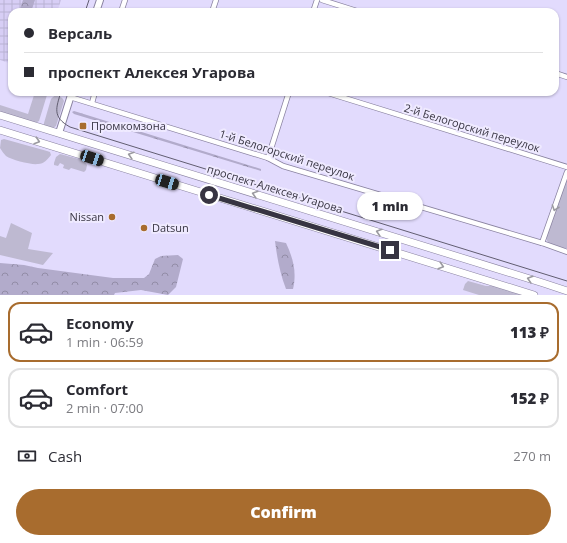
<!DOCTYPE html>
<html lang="en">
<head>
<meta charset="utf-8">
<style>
	body { margin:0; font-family:"Open Sans",sans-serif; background:#f2f2f3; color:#2b2b33; height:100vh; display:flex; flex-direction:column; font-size:15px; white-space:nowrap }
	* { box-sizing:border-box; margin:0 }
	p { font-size:13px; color:#7c7c81 }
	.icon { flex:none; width:22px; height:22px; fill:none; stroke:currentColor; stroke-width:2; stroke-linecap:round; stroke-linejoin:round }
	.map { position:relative; height:295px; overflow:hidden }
	.drawer { display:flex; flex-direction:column; background:#fff; flex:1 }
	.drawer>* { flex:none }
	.guide { position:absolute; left:8px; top:8px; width:551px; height:88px; border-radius:12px; box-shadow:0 1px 3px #0004; display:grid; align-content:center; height:88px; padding:0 16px; background:#fff }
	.end { position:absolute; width:18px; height:18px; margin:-9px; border:5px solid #373442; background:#fff; box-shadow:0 0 0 2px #fff }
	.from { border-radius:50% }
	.bubble { position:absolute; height:28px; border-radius:14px; background:#fff; box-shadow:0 1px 3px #0004; font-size:13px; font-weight:800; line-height:28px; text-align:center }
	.car { position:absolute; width:12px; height:24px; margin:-12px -6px; border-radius:5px; box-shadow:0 0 3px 1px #0007; background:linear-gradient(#222 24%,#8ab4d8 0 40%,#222 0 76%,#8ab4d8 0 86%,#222 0) }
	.guide b { display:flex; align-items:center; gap:14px; height:38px; font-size:15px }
	.guide b+b { border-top:1px solid #e1e1e2 }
	.guide i { width:10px; height:10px; background:#2b2b33 }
	ul { padding:7px 0 0; list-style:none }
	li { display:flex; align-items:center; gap:12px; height:60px; margin:0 8px 6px; padding:0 8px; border:2px solid #e1e1e2; border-radius:12px }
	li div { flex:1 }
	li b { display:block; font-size:15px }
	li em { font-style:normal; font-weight:800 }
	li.selected { border-color:#a86c2e }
	li>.icon { width:36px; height:36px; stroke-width:1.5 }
	.pay { display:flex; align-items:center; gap:10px; height:44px; padding:0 16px; font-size:15px }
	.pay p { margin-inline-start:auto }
	.primary-button { display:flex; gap:8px; margin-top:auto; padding:8px 16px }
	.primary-button a { flex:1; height:46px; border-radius:24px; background:#a86c2e; color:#fff; font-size:16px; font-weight:800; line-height:46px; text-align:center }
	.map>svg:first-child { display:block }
	.industrial { fill:url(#industrial-grid) }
	.green { fill:#beb9d1 }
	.forest { fill:url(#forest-crowns) }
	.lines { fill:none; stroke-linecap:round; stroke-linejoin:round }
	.street-casing { stroke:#8a83a1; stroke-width:6 }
	.secondary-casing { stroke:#8a83a1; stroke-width:8 }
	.primary-casing { stroke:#8a83a1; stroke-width:8 }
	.street { stroke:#fff; stroke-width:4.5 }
	.secondary { stroke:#fff; stroke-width:6 }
	.primary { stroke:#fff; stroke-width:7 }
	.tram { stroke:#615d70; stroke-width:1 }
	.oneway { stroke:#9b9aa0 }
	.route { stroke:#373442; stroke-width:5 }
	.poi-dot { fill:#a86c2e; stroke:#efeaff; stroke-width:1.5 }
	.labels { text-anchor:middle; stroke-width:4; stroke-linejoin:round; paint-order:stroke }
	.poi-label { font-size:11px; fill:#373442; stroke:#efeaff; text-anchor:start }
	.street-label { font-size:11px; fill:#373442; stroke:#efeaff }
</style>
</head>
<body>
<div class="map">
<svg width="567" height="295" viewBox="0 0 567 295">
	<defs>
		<pattern id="industrial-grid" width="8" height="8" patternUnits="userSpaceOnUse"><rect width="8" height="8" fill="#d7cef5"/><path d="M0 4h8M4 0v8" fill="none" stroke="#b9b2d3"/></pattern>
		<pattern id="forest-crowns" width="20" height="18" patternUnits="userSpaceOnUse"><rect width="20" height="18" fill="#b2abcb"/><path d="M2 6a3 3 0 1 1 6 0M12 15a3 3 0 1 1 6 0" fill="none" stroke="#928ca6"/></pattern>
	</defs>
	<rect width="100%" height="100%" fill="#e2dbfd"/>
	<!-- industrial -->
	<path class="industrial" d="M0,0H61L57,12H12V64L0,60Z"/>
	<!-- green -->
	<g class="green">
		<path d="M35,92H44L47,93V95L39,121L35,123L0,112V105L28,114Z"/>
		<path d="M56,95C59,97 63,97 64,101L56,126L53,128L48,127L44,125V123L51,99L53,97Z"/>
		<path d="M4,139L47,151L50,152L51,155C48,159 44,164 38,164C31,165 12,160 6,156C4,154 2,151 0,148L1,140Z"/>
		<path d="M60,154L83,160L87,165L86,170L84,172L71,168L69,170L63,168L64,165L60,163L58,166L54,165V163L56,157Z"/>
		<path d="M567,178V248L563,249L550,244L547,241L546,236Z"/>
		<path d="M11,223L32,233L28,249L53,253L43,265L0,255V236L6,238Z"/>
		<path d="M468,281L486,286H495L523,295H479L463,290L465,284Z"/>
	</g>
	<!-- forest -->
	<g class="forest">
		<path d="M23,0H35L31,12H19Z"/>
		<path d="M74,111L261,169V171L74,114L72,112Z"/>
		<path d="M275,241L286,243C293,258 297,272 293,289H286C280,274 277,257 275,241Z"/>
		<path d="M178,255L183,259L176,287L168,295L141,290L115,293L114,295H0V263L24,265L38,268L113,278H144L149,274L155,259L161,256Z"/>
	</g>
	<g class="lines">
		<!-- street casing -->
		<g class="street-casing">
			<g id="street">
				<path d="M322,0L360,12"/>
				<path d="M121,12L125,0"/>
				<path d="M212,12L216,0"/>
				<path d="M313,12L317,0"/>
				<path d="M555,73L567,77"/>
				<path d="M325,92L567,167"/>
				<path d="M70,97L268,158L283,166L542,243L567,252"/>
				<path d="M92,103L95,92"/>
				<path d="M268,158L289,92"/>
				<path d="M542,243L567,172"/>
			</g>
		</g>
		<!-- secondary casing -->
		<g class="secondary-casing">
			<g id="secondary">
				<path d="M96,12L100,0"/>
				<path d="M59,133L72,92"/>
			</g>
		</g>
		<!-- primary casing -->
		<g class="primary-casing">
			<g id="primary">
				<path d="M0,115L543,283L567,291"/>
				<path d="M0,130L534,295"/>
			</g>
		</g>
		<!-- street -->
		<use href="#street" class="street"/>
		<!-- secondary -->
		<use href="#secondary" class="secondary"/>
		<!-- primary -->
		<use href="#primary" class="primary"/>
		<!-- tram -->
		<g class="tram">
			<path d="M85,12L89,0"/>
			<path d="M61,92C56,108 52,117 70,127L567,281"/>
		</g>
	</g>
	<!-- one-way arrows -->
	<defs><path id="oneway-chevron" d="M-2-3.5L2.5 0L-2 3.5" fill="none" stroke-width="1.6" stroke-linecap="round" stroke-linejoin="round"/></defs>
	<g class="oneway">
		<use href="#oneway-chevron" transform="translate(37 141) rotate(17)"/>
		<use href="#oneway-chevron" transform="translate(131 155) rotate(-163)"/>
		<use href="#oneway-chevron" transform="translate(255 194) rotate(-163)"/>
		<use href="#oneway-chevron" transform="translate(555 208) rotate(109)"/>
		<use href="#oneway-chevron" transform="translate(379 232) rotate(-163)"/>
		<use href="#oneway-chevron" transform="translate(441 266) rotate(17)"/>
		<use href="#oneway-chevron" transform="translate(530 279) rotate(-163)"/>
	</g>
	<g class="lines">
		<!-- route -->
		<path class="route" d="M209,195L390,250"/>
	</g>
	<!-- markers -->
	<g class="poi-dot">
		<rect x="79" y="122" width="8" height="8" rx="2"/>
		<circle cx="112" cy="217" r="4"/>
		<circle cx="144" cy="228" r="4"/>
	</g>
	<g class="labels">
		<!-- poi labels -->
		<g class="poi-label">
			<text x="91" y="130">Промкомзона</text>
			<text x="104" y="221" text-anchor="end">Nissan</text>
			<text x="152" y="232">Datsun</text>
		</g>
		<!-- street labels -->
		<g class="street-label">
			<text transform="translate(472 128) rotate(17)" y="4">2-й Белогорский переулок</text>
			<text transform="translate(287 155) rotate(18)" y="4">1-й Белогорский переулок</text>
			<text transform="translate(275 189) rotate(17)" y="4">проспект Алексея Угарова</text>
		</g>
	</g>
</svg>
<i class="end from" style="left:209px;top:195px"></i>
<i class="end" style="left:390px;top:250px"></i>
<div class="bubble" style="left:357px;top:192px;width:66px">1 min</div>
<i class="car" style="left:92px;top:158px;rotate:108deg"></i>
<i class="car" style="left:167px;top:182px;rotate:107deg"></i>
<div class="guide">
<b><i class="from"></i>Версаль</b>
<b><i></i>проспект Алексея Угарова</b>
</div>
</div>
<section class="drawer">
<ul>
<li class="selected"><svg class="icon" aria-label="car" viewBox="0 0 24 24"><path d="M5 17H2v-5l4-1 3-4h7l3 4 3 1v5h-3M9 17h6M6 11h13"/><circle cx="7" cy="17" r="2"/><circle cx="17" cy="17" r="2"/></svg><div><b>Economy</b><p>1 min · 06:59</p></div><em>113 ₽</em></li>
<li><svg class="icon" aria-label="car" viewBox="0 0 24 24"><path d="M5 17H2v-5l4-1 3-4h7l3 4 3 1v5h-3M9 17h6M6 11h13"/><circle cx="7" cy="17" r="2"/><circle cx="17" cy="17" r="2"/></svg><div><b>Comfort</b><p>2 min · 07:00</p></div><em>152 ₽</em></li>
</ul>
<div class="pay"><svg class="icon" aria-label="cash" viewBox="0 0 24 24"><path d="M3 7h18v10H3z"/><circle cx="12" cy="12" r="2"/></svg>Cash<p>270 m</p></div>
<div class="primary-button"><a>Confirm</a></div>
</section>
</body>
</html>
